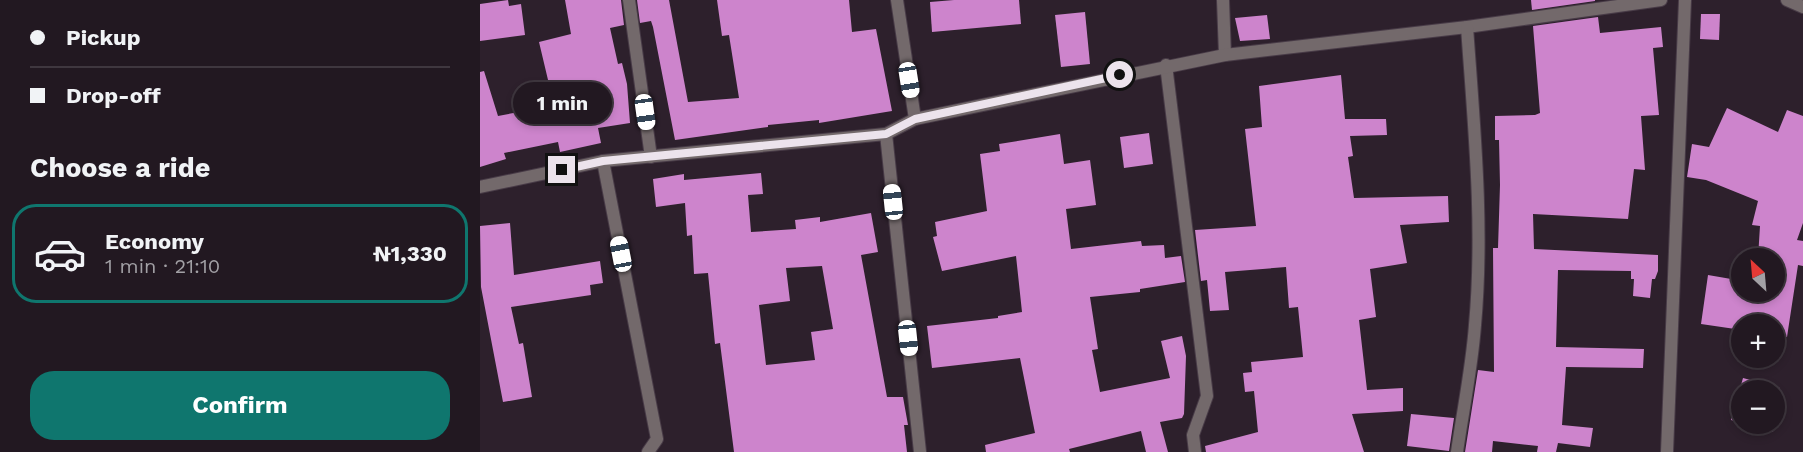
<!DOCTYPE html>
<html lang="en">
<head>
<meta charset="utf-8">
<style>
	body { margin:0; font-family:"Work Sans",sans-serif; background:#2e252e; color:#f1f3f6; height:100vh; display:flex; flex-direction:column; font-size:22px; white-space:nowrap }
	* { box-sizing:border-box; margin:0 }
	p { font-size:20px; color:#a2a0a5 }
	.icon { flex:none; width:33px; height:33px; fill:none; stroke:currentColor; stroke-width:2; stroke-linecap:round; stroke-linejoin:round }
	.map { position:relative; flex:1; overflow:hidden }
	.drawer { display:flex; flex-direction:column; background:#221821; width:480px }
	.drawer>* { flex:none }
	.hud { display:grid; align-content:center; height:132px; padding:0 30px; background:#221821 }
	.needle { width:39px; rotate:334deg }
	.buttons { position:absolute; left:1251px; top:248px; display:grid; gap:12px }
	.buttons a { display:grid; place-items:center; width:54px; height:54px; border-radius:50%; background:#221821; box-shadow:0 3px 9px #0003,0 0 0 2px #3f373f; font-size:30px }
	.end { position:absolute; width:27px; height:27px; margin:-14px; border:8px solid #ece3ec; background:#111; box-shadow:0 0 0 3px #111 }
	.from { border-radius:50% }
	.bubble { position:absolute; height:42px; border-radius:21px; background:#221821; box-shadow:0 3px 9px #0003,0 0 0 2px #3f373f; font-size:20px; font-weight:700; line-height:42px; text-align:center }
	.car { position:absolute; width:18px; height:36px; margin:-18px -9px; border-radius:8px; box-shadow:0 0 4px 2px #0007; background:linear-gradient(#fff 24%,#345 0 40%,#fff 0 76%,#345 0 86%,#fff 0) }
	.hud b { display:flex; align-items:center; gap:21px; height:57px; font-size:22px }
	.hud b+b { border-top:2px solid #3f373f }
	.hud i { width:15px; height:15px; background:#f1f3f6 }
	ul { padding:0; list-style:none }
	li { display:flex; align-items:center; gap:18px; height:99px; margin:0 12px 9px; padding:0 18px; border:3px solid #3f373f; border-radius:24px }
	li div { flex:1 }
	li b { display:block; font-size:22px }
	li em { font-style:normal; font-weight:700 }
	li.on { border-color:#0f766e }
	li>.icon { width:54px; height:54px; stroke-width:1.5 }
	h2 { padding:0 30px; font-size:27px; line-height:72px }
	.action { display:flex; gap:12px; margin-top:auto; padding:12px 30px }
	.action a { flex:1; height:69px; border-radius:24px; background:#0f766e; color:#fff; font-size:24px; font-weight:700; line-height:69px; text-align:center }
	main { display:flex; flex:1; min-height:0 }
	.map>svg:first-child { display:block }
	.building { fill:#cd84cc; fill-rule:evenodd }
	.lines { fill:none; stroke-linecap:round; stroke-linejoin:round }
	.street-casing { stroke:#483b47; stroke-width:14 }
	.street { stroke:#73696b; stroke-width:12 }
	.route { stroke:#ece3ec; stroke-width:8 }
</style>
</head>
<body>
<main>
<section class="drawer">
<div class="hud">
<b><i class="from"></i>Pickup</b>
<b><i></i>Drop-off</b>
</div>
<h2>Choose a ride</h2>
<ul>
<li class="on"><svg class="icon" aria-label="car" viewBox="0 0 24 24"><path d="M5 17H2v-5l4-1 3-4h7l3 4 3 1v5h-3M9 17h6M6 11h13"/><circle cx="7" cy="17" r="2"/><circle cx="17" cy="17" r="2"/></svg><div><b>Economy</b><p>1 min · 21:10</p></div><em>₦1,330</em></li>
</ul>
<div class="action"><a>Confirm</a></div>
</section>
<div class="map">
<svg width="1323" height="452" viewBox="0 0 1323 452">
	<rect width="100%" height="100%" fill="#2d202c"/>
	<!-- building -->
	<g class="building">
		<path d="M28,0L29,6L41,4L45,35L0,41V4Z"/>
		<path d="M85,0H141L144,25L130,28L138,64L142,63L147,84L150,123L118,128L121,143L80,152L78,142L24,153L26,159L0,167V72L4,71L18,116L71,106L70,102L73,101L59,42L91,34Z"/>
		<path d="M157,0H189L208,102L259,98L249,35L242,36L237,0H369L372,32L396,29L412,111L339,123V120L288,125V127L195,140L173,27L171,21L160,23Z"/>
		<path d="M474,0H539L541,24L452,32L450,2Z"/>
		<path d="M1051,0H1115V1L1052,10Z"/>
		<path d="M605,12L610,64L581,67L575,15Z"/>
		<path d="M1221,14H1240L1239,40L1220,39Z"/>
		<path d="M787,15L790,39L760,41L755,18Z"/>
		<path d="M1118,17L1120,33L1181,27L1183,47L1173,48L1179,115L1161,116L1165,170L1154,169L1148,219L1053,214L1054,249L1178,255V271L1175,279H1172L1170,298L1153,296L1154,279H1151V271L1078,270L1076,347L1164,349L1163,368L1086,367L1082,425L1113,428L1110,447L1078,443L1076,452H1057L1058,446L1013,441L1012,452H985L998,370L1014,372L1013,248H1018L1020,185L1019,140H1015V116L1055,115L1060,113L1053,26Z"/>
		<path d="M861,75L865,119H906L907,135L870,136L873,156L868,157L874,198L968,196L969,222L920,225L927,263L890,269L896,317L879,320L887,390L923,388V411L872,414L884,452H726L725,446L778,432L774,391L765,392L763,373L772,372L771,362L823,357L818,307L809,308L806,267L745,272L749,310L730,311L727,280L721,281L715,230L776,226L765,129L782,127L779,86Z"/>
		<path d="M1247,108L1298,132L1307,110L1323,116V223L1317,240L1323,241V266L1318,265L1307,337L1294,335V324H1262V330L1221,324L1228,275L1257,280L1262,264V291H1294V258H1263H1278L1280,226L1272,225L1278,201L1226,180L1207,177L1212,144L1229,147Z"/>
		<path d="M669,133L673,164L644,168L640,137Z"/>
		<path d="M580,134L584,164L610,160L616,205L586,209L591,249L661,241L662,246L684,245L685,258L701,256L705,282L660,289V292L610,297L618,349L612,350L620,392L690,378L681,341L702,336L706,356L704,414L702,418L680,422L688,452H666L661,431L589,449L590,452H506L505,445L555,433L540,358L452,368L447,326L518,318V316L542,312L536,256L462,271L453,237L457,236L455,222L507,211L500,154L520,151L519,144Z"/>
		<path d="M281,173L283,194L268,195L271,232L316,229L315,220L340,217V222L391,213L398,252L381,255L407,397H423L428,425H424L427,452H254L240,343L235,344L228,273L214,274L212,235L207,236L205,203L176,207L173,179L204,174V180ZM342,266L353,329L331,332L335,360L286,365L279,305L310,301L306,268Z"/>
		<path d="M30,223L34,275L120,261L123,283L110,285L111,295L31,307L39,344L43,343L52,397L23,402L1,287L0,226Z"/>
		<path d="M1263,378L1300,388L1294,422V390H1262V423H1294L1293,432L1251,420Z"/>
		<path d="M931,414L974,418L969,451L927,446Z"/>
	</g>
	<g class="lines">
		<!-- street casing -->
		<g class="street-casing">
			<g id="street">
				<path d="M149,0L171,157"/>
				<path d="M417,0L435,119"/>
				<path d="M743,0L745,55"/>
				<path d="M1307,0L1323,7"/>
				<path d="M686,65L727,396L713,435L715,452"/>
				<path d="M406,134L440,452"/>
				<path d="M123,161L177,439L168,452"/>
				<path d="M0,187L123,161L406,134L435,119L745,55L987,27L1181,0"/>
				<path d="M977,452C983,410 992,367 995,325C1004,226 994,126 987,27"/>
				<path d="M1187,452L1205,0"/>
			</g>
		</g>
		<!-- street -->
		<use href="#street" class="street"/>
	</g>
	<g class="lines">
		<!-- route -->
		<path class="route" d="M82,170L123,161L406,134L435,119L640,75"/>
	</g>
</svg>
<div class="buttons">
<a><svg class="needle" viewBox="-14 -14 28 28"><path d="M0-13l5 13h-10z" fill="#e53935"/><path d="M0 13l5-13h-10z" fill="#a2a0a5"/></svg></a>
<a>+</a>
<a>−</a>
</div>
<i class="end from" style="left:640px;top:75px"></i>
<i class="end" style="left:82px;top:170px"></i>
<div class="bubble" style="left:33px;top:82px;width:99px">1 min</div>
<i class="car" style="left:429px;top:80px;rotate:171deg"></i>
<i class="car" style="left:165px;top:112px;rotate:172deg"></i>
<i class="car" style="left:413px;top:202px;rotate:354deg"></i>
<i class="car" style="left:141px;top:254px;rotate:349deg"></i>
<i class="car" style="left:428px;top:338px;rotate:174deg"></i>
</div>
</main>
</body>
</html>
